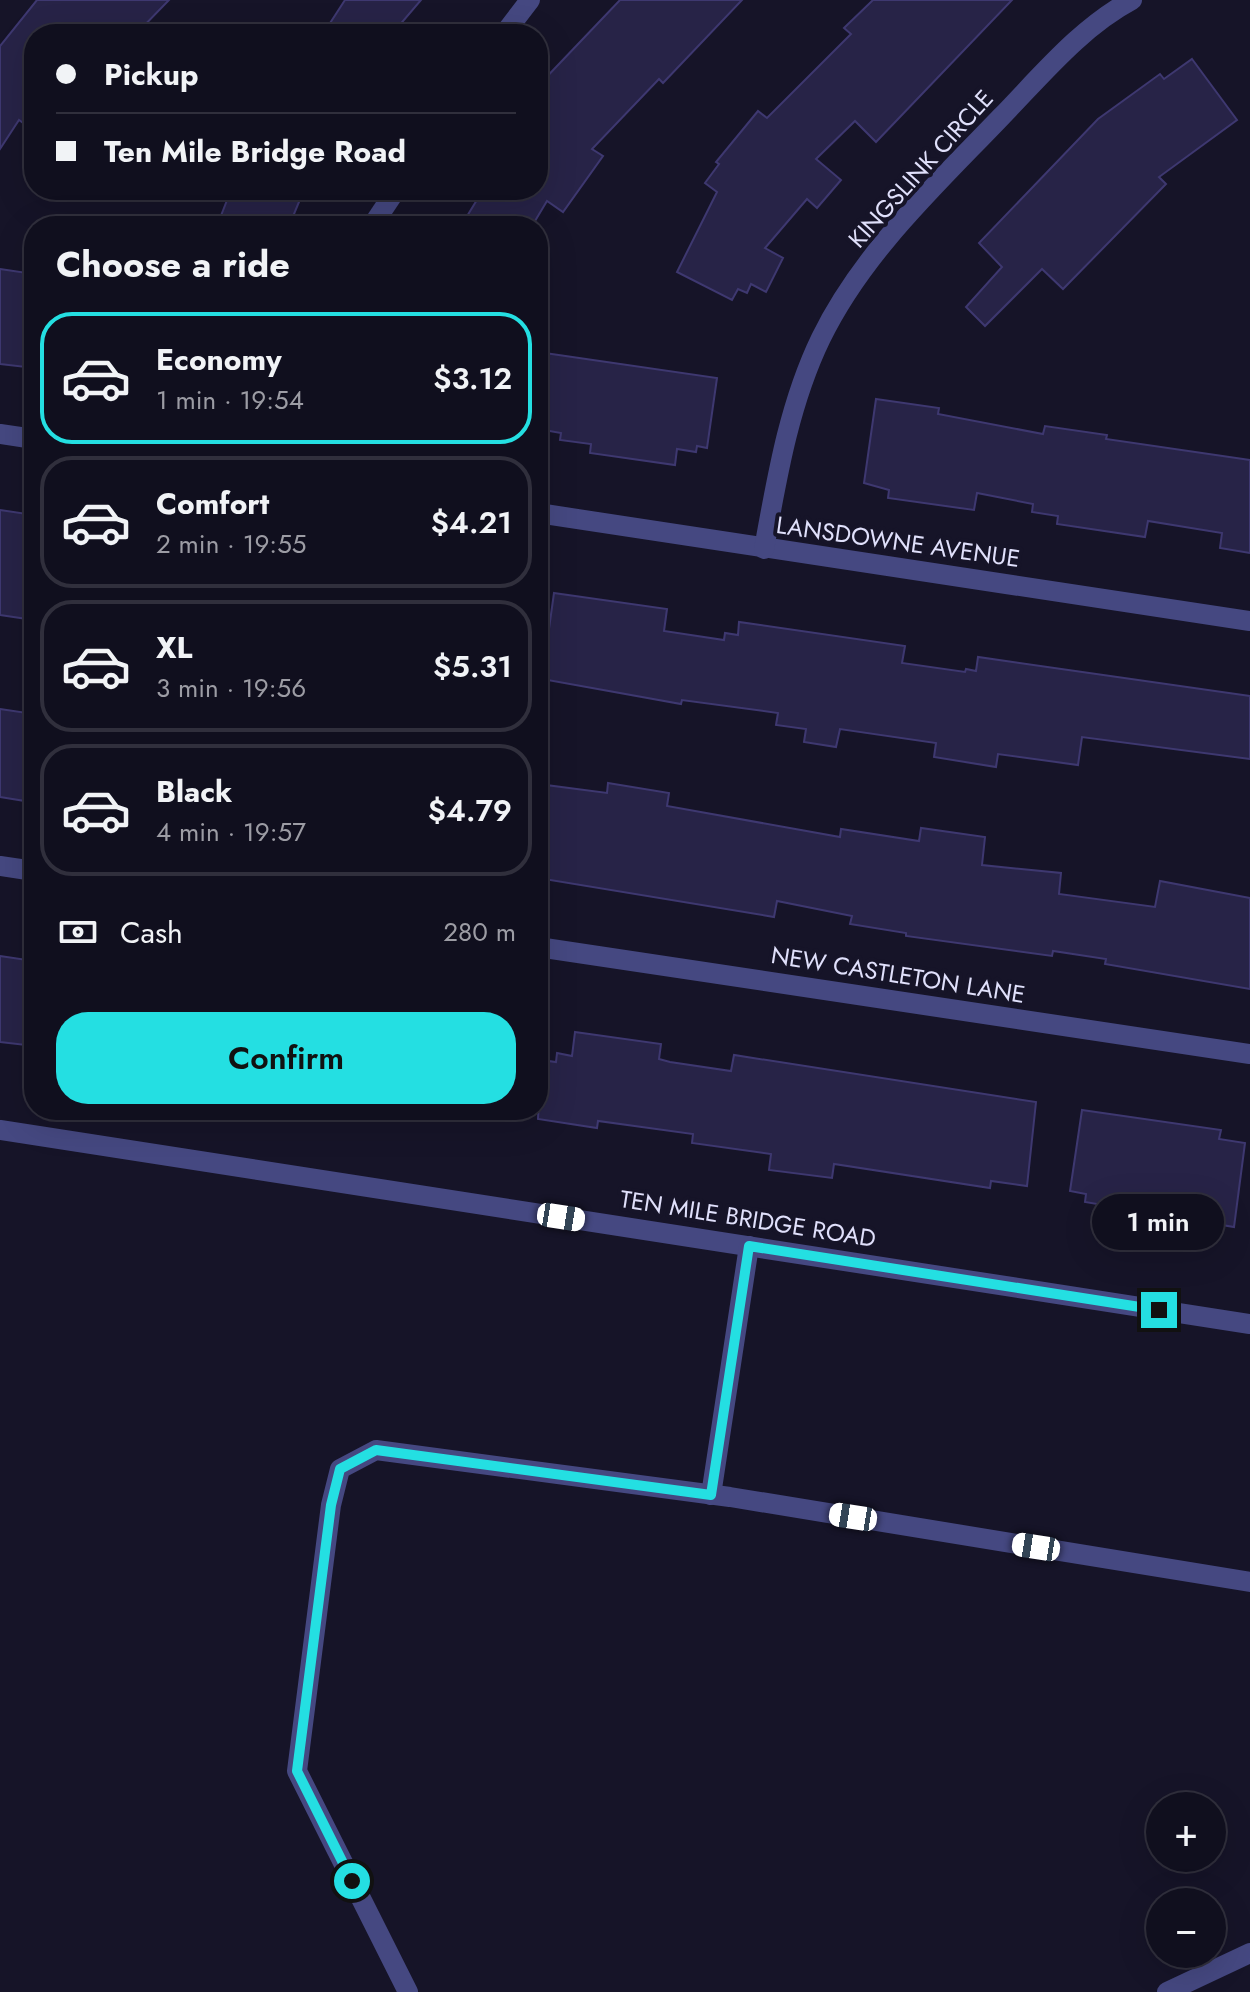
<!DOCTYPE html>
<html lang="en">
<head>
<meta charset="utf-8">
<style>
	body { margin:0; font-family:Jost,sans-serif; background:#191827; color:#f1f3f6; height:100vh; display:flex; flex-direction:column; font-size:30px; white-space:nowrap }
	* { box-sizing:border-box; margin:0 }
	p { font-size:26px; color:#9c9ca4 }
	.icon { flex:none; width:44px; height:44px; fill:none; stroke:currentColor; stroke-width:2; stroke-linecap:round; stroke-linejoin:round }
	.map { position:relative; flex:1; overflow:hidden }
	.sheet { position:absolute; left:24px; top:216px; width:524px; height:904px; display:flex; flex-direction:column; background:#100f1e; border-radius:32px; box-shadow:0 8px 32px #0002,0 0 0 2px #302f3c }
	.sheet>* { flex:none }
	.guide { position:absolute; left:24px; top:24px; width:524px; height:176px; border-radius:32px; box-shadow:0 8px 32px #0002,0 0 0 2px #302f3c; display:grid; align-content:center; height:176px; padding:0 32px; background:#100f1e }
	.tools { position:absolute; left:1146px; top:1792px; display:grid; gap:16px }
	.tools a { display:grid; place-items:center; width:80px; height:80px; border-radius:50%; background:#100f1e; box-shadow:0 8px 32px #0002,0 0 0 2px #302f3c; font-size:40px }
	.end { position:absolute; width:36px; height:36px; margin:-18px; border:10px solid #24dfe2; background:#111; box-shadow:0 0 0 4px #111 }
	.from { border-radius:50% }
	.bubble { position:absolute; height:56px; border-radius:28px; background:#100f1e; box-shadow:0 8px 32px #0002,0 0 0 2px #302f3c; font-size:26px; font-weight:600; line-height:56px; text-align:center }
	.car { position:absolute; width:24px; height:48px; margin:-24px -12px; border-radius:10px; box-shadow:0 0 6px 2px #0007; background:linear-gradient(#fff 24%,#345 0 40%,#fff 0 76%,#345 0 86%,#fff 0) }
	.guide b { display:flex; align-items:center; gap:28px; height:76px; font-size:30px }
	.guide b+b { border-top:2px solid #302f3c }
	.guide i { width:20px; height:20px; background:#f1f3f6 }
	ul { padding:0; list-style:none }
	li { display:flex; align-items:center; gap:24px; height:132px; margin:0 16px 12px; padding:0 16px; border:4px solid #302f3c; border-radius:32px }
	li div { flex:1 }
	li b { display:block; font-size:30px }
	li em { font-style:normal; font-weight:600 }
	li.selected { border-color:#24dfe2 }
	li>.icon { width:72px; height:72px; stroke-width:1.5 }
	h2 { padding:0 32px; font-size:36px; line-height:96px }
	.pay { display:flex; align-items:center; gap:20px; height:88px; padding:0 32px; font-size:30px }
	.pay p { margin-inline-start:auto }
	.cta { display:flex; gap:16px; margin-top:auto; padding:16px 32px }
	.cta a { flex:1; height:92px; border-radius:32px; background:#24dfe2; color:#111; font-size:32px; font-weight:600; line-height:92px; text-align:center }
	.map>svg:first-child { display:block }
	.building { fill:#272347; stroke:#3e3870; stroke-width:2 }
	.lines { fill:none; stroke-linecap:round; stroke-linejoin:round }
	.minor { stroke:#454881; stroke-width:20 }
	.route { stroke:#24dfe2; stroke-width:10 }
	.labels { text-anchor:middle; stroke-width:8; stroke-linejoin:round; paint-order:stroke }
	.street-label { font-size:24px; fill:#e0e0fb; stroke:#161428 }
</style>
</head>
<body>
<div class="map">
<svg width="1250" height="1992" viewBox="0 0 1250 1992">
	<rect width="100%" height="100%" fill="#161428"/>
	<!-- building -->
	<g class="building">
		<path d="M37,0H169L136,34H34V131L19,120L0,149V46Z"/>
		<path d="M345,0H421L392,34H323Z"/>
		<path d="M620,0H742L663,83L659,79L592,149L603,156L563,212L547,201L532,226H461L483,190H538V86Z"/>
		<path d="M873,0H1012L876,142L855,121L816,159L841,180L817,208L807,199L765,248L783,258L766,292L751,284L747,293L738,289L732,300L677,272L717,192L705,183L719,164L716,162L758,111L767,118L851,34L844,28Z"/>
		<path d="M1192,59L1237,120L1159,177L1166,184L1063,289L1042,269L985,326L966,307L1002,267L979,243L1098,119L1160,74L1164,79Z"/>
		<path d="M231,190H304L289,226H217Z"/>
		<path d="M0,269L34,274V368L0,364Z"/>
		<path d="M538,352L717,378L707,448L697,446L696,452L677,449L675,465L590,453L591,444L560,440L561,433L538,429Z"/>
		<path d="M876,399L939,408L938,414L1043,434L1045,426L1107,435L1106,439L1250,460V553L1220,548L1222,533L1148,521L1145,537L1057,524L1058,516L1032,512L1033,504L977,493L974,510L888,498L889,490L864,483Z"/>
		<path d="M0,510L34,515V620L0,615Z"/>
		<path d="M554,593L667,609L664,631L724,640L725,633L738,635L739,622L905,646L902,663L965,672L966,669L976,671L978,657L1250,696V759L1082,737L1078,765L998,754L996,767L934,757L936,743L840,729L836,747L804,742L806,729L776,725L778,713L682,700L681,704L542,679Z"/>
		<path d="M0,709L34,714V741L25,801L0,797Z"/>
		<path d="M608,783L669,793L667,806L840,837L841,829L919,841L921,828L985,837L982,865L1061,873L1059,894L1155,907L1160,881L1250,898V989L1105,964L1106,959L1053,951L1052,956L906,936V933L850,924L852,916L777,901L774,917L544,879L546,868L538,867V784L607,793Z"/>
		<path d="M0,956L34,961V1046L0,1042Z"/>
		<path d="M575,1032L661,1044L659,1059L670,1062L731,1071L734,1055L1036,1102L1027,1186L991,1181L990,1188L834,1164L832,1178L769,1170L771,1154L692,1143L693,1134L598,1121L597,1128L538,1119L541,1060L556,1062L557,1053L572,1056Z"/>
		<path d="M1082,1110L1221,1130L1219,1139L1245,1143L1234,1227L1085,1202L1086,1194L1070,1191Z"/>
	</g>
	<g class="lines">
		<!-- minor -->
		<g class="minor">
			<path d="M504,34L530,0"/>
			<path d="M372,226L396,190"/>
			<path d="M0,434L34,439"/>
			<path d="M538,513L1250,621"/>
			<path d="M764,549C777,477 789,404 821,338C863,252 936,185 1001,117C1041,76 1081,27 1132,0"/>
			<path d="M0,866L34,871"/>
			<path d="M538,947L1250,1054"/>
			<path d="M0,1130L1250,1324"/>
			<path d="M711,1495L749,1246"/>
			<path d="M408,1992L297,1771L331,1505L340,1469L376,1450L730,1497L1250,1582"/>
			<path d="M1167,1992L1250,1953"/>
		</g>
	</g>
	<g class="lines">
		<!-- route -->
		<path class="route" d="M352,1881L297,1771L331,1505L340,1469L376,1450L711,1495L749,1246L1159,1310"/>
	</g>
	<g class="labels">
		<!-- street labels -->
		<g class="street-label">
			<text transform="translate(921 169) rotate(-48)" y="8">KINGSLINK CIRCLE</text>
			<text transform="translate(898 542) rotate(8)" y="8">LANSDOWNE AVENUE</text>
			<text transform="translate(898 975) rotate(9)" y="8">NEW CASTLETON LANE</text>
			<text transform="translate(748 1219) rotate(9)" y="8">TEN MILE BRIDGE ROAD</text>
		</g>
	</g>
</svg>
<div class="tools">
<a>+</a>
<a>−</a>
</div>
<i class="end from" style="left:352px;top:1881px"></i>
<i class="end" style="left:1159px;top:1310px"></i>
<div class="bubble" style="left:1092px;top:1194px;width:132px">1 min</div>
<i class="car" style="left:561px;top:1217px;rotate:99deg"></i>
<i class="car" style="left:853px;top:1517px;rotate:279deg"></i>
<i class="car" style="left:1036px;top:1547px;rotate:279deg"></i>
<div class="guide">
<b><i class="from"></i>Pickup</b>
<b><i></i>Ten Mile Bridge Road</b>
</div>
<section class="sheet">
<h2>Choose a ride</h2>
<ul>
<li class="selected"><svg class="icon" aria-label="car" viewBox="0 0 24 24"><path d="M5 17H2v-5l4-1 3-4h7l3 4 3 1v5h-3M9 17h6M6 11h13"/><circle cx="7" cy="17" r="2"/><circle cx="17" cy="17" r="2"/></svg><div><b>Economy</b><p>1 min · 19:54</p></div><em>$3.12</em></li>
<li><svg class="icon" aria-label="car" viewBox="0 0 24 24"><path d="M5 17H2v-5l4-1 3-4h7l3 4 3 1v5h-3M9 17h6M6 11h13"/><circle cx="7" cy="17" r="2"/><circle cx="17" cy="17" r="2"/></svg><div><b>Comfort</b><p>2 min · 19:55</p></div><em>$4.21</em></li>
<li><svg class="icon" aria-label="car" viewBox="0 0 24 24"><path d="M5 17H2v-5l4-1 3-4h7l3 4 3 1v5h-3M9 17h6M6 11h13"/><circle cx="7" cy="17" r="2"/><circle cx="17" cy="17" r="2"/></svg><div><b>XL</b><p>3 min · 19:56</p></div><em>$5.31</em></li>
<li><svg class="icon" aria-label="car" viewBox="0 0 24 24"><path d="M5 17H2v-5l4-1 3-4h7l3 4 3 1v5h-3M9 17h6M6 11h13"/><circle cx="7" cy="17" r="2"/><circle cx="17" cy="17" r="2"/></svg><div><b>Black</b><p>4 min · 19:57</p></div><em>$4.79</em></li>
</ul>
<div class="pay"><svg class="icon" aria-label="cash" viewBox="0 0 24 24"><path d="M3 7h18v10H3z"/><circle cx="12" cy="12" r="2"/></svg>Cash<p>280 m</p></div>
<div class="cta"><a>Confirm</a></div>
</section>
</div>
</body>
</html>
